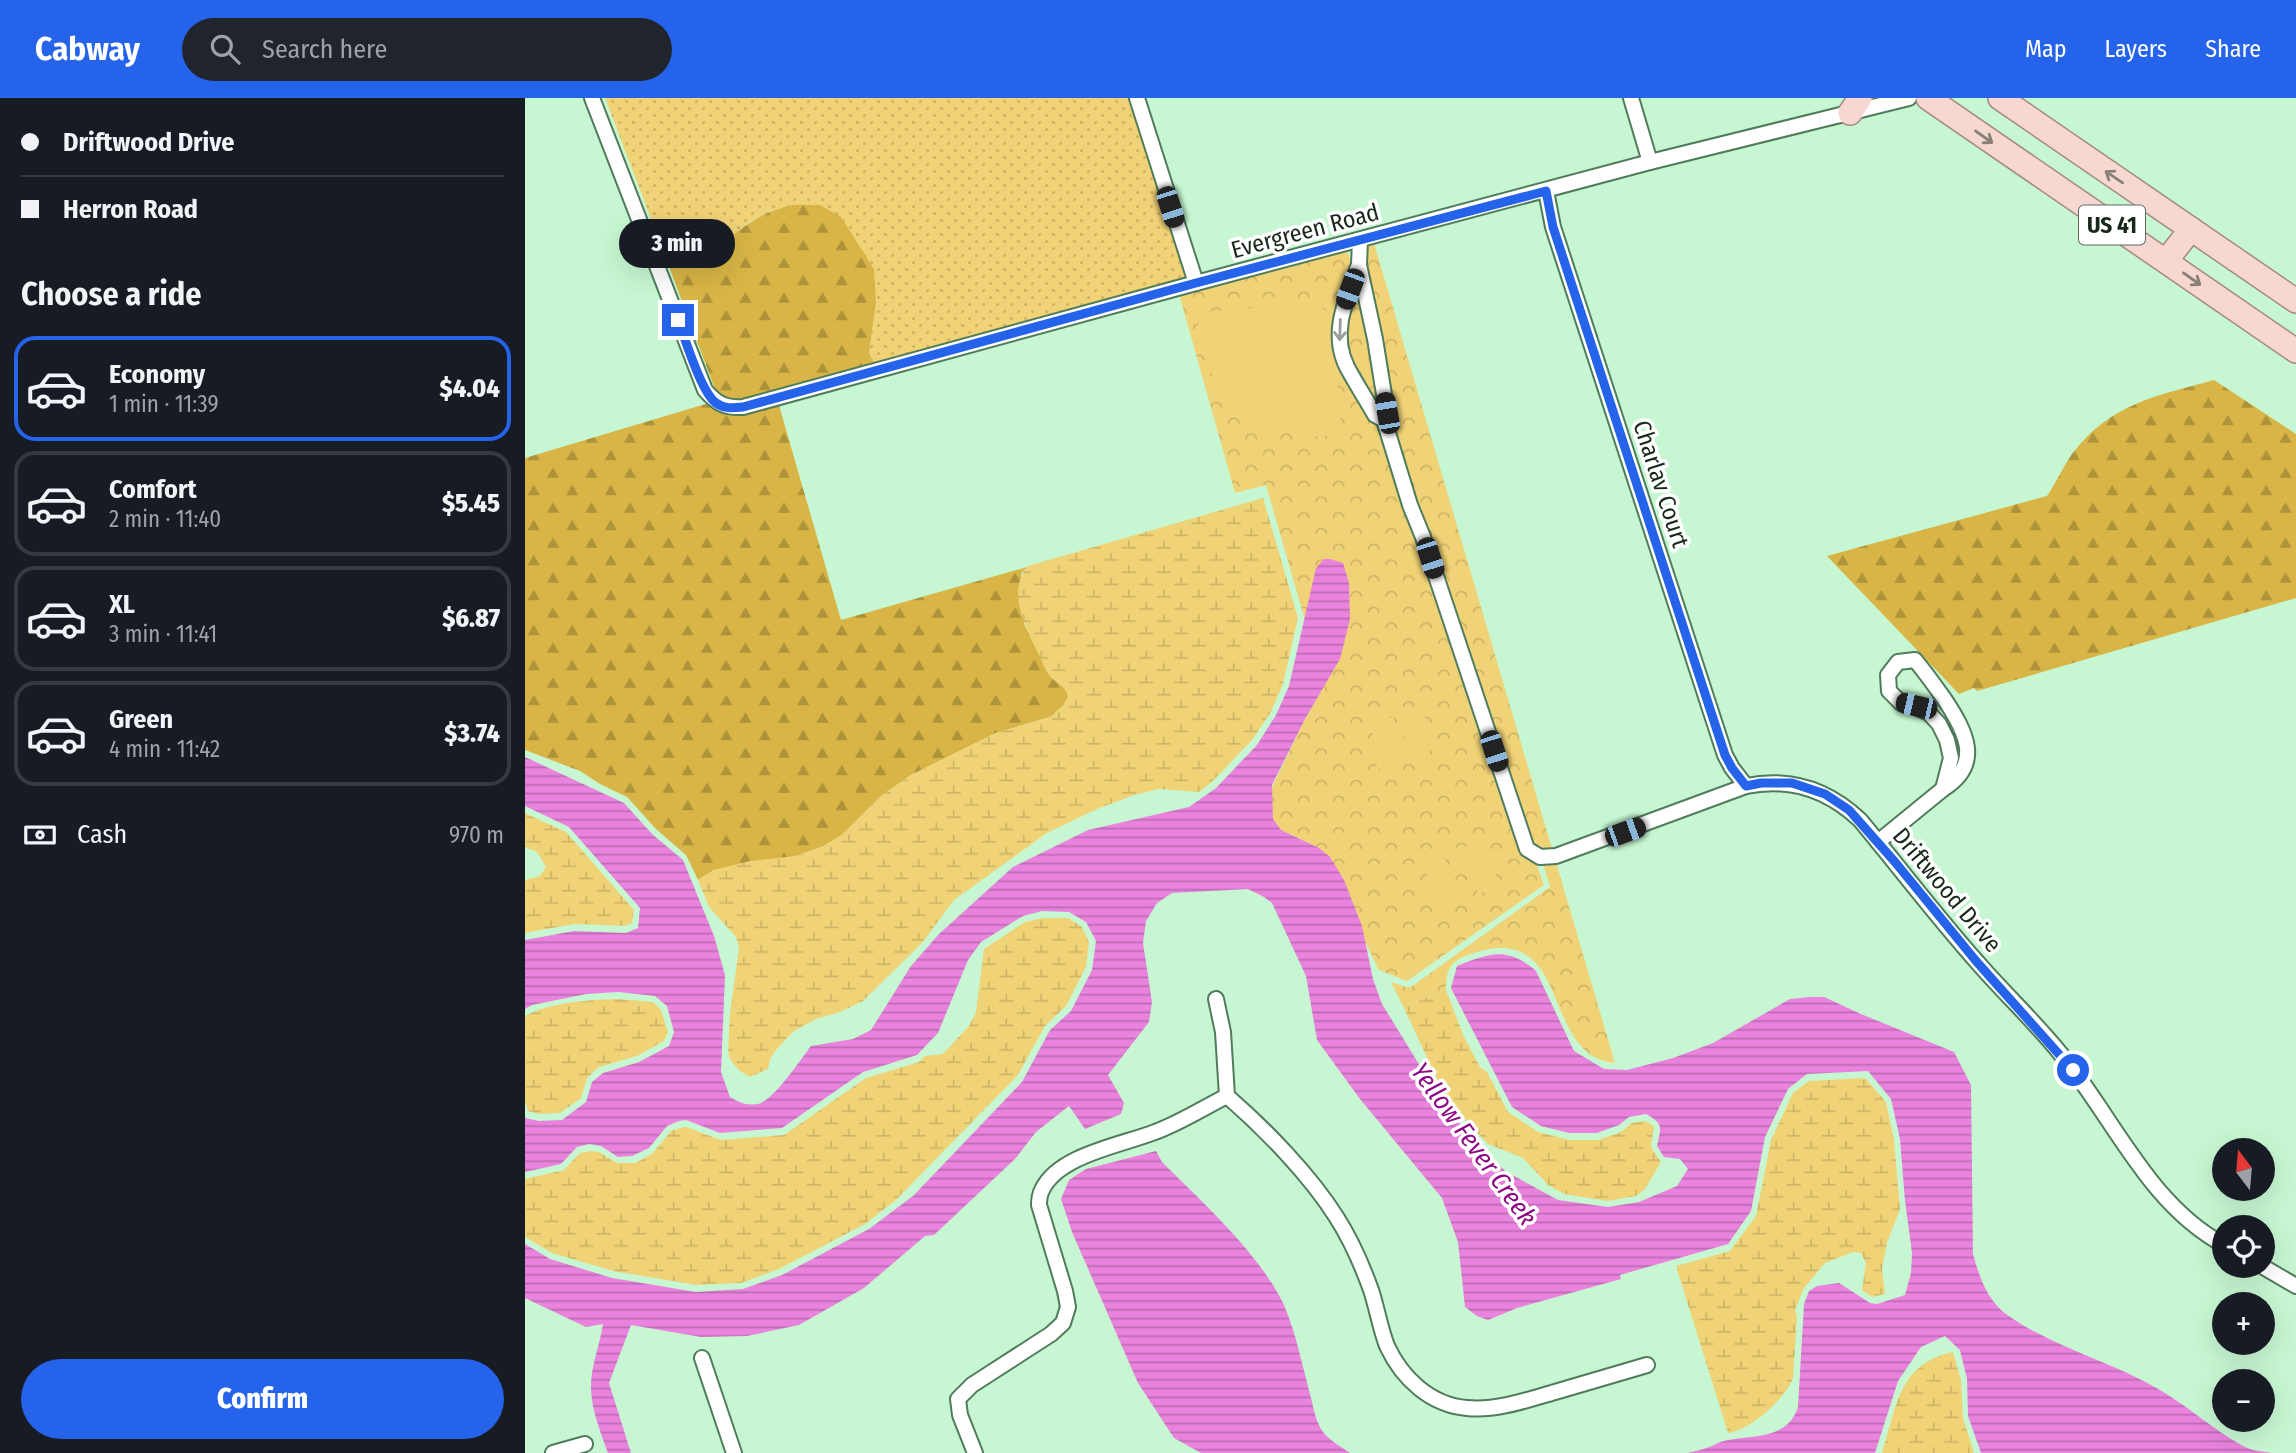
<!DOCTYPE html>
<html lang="en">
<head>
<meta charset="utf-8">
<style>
	body { margin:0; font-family:"Fira Sans Condensed",sans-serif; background:#20242c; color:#f1f3f6; height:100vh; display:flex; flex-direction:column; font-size:26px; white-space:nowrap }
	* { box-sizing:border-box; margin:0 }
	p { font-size:23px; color:#9ea1a6 }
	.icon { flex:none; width:38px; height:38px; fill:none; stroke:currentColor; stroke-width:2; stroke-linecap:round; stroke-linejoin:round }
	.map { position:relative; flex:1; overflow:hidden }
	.side { display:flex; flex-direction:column; background:#171b24; width:525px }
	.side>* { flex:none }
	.hud { display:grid; align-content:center; height:154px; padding:0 21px; background:#171b24 }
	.needle { width:46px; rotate:344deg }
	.fabs { position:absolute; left:1687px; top:1040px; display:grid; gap:14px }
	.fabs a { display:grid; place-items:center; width:63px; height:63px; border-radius:50%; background:#171b24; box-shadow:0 7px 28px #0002; font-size:35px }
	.end { position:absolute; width:32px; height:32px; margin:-16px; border:9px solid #2563eb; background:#fff; box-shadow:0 0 0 4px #fff }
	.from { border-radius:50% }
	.bubble { position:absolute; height:49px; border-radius:24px; background:#171b24; box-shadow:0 7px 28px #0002; font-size:23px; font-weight:800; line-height:49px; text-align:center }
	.car { position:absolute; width:21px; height:42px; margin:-21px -10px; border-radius:9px; box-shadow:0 0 5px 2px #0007; background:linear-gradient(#222 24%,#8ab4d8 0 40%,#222 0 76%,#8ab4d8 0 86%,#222 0) }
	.hud b { display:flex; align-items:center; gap:24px; height:66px; font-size:26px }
	.hud b+b { border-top:2px solid #363941 }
	.hud i { width:18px; height:18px; background:#f1f3f6 }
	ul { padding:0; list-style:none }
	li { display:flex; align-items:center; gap:21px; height:105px; margin:0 14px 10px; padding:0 7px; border:4px solid #363941; border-radius:21px }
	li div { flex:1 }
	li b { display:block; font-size:26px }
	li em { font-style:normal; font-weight:800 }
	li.current { border-color:#2563eb }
	li>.icon { width:63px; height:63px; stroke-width:1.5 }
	h2 { padding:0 21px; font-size:32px; line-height:84px }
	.pay { display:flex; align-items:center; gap:18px; height:77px; padding:0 21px; font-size:26px }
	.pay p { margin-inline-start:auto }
	.primary-button { display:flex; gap:14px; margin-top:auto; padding:14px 21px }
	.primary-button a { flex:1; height:80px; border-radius:42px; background:#2563eb; color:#fff; font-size:28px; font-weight:800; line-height:80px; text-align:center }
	header { display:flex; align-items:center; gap:42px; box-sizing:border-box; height:98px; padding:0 35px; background:#2563eb; color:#fff }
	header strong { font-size:33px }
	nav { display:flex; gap:38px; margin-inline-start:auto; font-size:24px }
	.search { width:490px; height:63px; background:#20242c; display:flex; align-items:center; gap:18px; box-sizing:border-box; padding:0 24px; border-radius:38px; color:#9ea1a6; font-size:26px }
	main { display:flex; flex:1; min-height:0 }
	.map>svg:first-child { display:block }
	.grass { fill:url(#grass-dots) }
	.forest { fill:url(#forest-firs) }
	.wetland { fill:url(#wetland-marsh) }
	.park { fill:url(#park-crowns) }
	.pitch { fill:#f1d377 }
	.water { fill:url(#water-rules) }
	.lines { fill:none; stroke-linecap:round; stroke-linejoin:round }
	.minor-casing { stroke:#507c5b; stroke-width:18 }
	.primary-casing { stroke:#a5897e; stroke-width:26 }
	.minor { stroke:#fff; stroke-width:14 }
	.primary { stroke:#f7d7d1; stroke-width:23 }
	.oneway { stroke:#878076 }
	.oneway2 { stroke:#979f98 }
	.route { stroke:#2563eb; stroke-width:9 }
	.labels { text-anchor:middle; stroke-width:7; stroke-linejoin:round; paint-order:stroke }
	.shield { fill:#fff; stroke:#5d695f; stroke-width:2 }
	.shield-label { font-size:23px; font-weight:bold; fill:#17291b }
	.street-label { font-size:24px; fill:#17291b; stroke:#fff }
	.water-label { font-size:26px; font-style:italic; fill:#8c0983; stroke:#fff }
</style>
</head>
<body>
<header>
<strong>Cabway</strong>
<div class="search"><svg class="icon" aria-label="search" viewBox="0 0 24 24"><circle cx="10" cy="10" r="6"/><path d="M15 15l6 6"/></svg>Search here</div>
<nav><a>Map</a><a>Layers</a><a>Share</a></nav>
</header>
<main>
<section class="side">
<div class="hud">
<b><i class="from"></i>Driftwood Drive</b>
<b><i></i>Herron Road</b>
</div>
<h2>Choose a ride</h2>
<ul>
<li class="current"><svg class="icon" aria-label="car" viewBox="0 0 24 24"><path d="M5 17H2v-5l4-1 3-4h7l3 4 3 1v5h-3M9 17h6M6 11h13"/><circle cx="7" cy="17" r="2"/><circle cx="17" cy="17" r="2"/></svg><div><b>Economy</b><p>1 min · 11:39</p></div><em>$4.04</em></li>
<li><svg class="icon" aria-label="car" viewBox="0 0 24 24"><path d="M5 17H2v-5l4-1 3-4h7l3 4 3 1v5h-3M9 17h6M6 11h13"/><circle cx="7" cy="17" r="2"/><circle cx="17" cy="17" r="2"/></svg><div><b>Comfort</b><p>2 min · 11:40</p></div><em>$5.45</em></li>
<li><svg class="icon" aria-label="car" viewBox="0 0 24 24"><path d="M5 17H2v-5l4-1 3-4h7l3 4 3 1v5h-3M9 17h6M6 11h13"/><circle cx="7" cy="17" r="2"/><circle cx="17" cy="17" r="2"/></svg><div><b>XL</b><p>3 min · 11:41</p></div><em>$6.87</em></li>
<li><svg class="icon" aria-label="car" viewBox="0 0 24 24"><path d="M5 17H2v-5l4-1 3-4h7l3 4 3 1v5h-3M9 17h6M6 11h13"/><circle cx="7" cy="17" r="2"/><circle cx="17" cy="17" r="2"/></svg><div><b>Green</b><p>4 min · 11:42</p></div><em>$3.74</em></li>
</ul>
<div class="pay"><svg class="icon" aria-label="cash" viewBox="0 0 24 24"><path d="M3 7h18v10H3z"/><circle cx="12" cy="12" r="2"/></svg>Cash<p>970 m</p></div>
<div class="primary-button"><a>Confirm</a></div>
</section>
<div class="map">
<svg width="1771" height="1355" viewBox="0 0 1771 1355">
	<defs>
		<pattern id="grass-dots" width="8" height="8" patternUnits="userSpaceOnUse" patternTransform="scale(1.75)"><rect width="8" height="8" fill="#f1d377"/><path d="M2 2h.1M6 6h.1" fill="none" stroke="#ceb566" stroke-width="1.8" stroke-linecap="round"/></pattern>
		<pattern id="forest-firs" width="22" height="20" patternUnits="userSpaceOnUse" patternTransform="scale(1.75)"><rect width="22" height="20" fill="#d8b546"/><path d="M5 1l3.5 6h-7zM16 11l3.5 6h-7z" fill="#ae933a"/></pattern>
		<pattern id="wetland-marsh" width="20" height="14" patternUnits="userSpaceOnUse" patternTransform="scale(1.75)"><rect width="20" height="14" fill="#f1d377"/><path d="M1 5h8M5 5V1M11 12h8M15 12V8" fill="none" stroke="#ceb566"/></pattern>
		<pattern id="park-crowns" width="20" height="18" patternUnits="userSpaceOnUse" patternTransform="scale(1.75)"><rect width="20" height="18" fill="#f1d377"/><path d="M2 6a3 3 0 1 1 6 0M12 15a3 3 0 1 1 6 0" fill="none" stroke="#ceb566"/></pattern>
		<pattern id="water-rules" width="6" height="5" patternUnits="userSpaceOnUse" patternTransform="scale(1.75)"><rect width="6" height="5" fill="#e983dd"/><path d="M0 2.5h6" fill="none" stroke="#bc6bb2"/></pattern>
	</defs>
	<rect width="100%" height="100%" fill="#c7f7d2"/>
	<!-- grass -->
	<path class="grass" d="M80,0H618L676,179L350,269L344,254L351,205L266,107C251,111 238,116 224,125C212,133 201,144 186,148C171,153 152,148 136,147Z"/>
	<!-- forest -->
	<g class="forest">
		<path d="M266,107H295L316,119L349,171L351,205L344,254L350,269L251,297L316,522L502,469L496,476L499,526L526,579L541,591L543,599L538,608L525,619L471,635L386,677L356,698L318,736L299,748L271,758L189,772L173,782L161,757L131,731L102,699L75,686L55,673L0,652V360L194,302L136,147C152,148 171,153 186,148C201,144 212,133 225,125C238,116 251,111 266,107Z"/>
		<path d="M1689,282L1771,336V500L1452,593L1449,590L1434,596L1302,458L1522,398C1531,385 1538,369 1547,356C1586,305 1631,298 1689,282Z"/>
	</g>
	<!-- wetland -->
	<g class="wetland">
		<path d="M738,400L773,520L758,586L746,614L727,642L687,684L674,694L634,691L609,697L572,711L522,735L429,802L397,845L338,903L315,914L291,921L269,933L251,952L245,961L243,971L225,979L215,973L206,963L203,953L205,916L214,850L211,839L184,809L173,782L189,772L225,763L271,758L299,748L318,736L356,698L386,677L471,635L525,619L538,608L543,599C540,587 533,587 526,579C520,573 517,562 513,555C501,530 481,493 503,468Z"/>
		<path d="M0,715L41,734L109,812L107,825L100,828L49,826L0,835V782L15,778L21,769L12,754L0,749Z"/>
		<path d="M518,820H543L557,829L564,844L561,869L541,908L520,928L493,977L371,1102L340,1126L254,1171L216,1185L171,1187L88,1173L27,1155L0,1139V1081L39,1072L55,1055L65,1053L74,1054L92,1065H110L127,1056L146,1033L155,1030L161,1029L196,1042L259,1037L341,980L394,964L400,958L418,956L444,928L451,914L459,851L500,824Z"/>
		<path d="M921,892L939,939L955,969L962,974L983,1014L1013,1034L1044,1042H1073L1096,1034L1107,1025L1120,1023L1129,1028L1126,1049L1136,1064L1120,1091L1111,1098L1082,1103L1039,1096L1023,1087L998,1060L963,1046L927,1008L911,979L878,908Z"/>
		<path d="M93,901L128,904L136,912L143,934L139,943L112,958L74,969L62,980L56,1000L35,1015L14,1016L3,1013L0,1003V918C27,904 63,902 93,901Z"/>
		<path d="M1340,980L1361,1004L1369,1042L1375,1111L1362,1145L1357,1171L1360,1196L1347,1199L1337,1192L1341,1165L1336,1155L1328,1154L1300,1165L1279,1190L1270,1212L1272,1218L1268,1280C1260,1301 1226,1332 1203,1335L1151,1168L1205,1153L1231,1118L1246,1042L1268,995L1284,983Z"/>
		<path d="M1428,1254L1436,1282L1438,1320L1449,1355H1357C1372,1308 1373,1266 1428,1254Z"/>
	</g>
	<!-- park -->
	<g class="park">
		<path d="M846,135L1090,965C1012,958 1051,815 940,858C924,864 921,875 921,892L878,908L866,884L881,889H886L1025,789L1016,759L994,726L862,344L828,151L825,148Z"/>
		<path d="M815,152L823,155L837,193L859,322L856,344L887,423L898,472L917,503L1019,787L882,883L854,872L794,750L756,732L736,712L780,621L799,588L741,387L710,395L654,196Z"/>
	</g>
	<!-- pitch -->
	<g class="pitch">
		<path d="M791,205L806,217L817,336C757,346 703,321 681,262C676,247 671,230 675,214Z"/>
		<path d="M899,615L906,663L883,666L876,618Z"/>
		<path d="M869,619L875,668L852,671L846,622Z"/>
		<path d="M953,742L975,786L954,796L933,752Z"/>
		<path d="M919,759L941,803L920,813L898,769Z"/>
	</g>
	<!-- water -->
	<g class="water">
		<path d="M799,461H805L818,465L824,485L825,521L815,561L780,621L747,687L748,721L756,732L794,750L805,759L819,782L837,828L848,881L857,906L922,1012L980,1073L1033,1102L1083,1109L1114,1104L1152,1088L1163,1071L1155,1061L1139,1059L1132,1048C1136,1029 1139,1026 1121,1016L1104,1019L1094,1027L1072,1035H1044L1016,1028L987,1009L926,890L932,868C965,855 982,848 1011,873L1049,953L1079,971L1102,972L1148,960L1188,945L1265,901L1285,899H1299L1336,916L1429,954L1446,987L1448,1156C1454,1178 1462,1202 1481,1216C1528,1250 1586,1263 1635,1292C1664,1309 1690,1333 1720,1349C1727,1353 1737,1353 1746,1355H1456L1443,1318L1442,1281L1435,1252L1420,1238L1396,1249L1373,1283L1350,1355H1162C1169,1353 1177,1352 1184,1349C1189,1348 1193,1344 1199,1343C1227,1336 1262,1343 1273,1309L1279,1206L1284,1193L1292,1188L1314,1185L1345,1205L1352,1206L1380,1197L1386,1175L1387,1155L1380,1103L1375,1041L1366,1001L1343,973L1282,976L1263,991L1240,1039L1226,1113L1203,1146L1095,1177L1096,1181L992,1210L963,1222L952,1218L940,1209L933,1144L917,1100L835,1001L792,942L781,878L747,805L739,799L723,791L647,795L632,805L621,823L618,845L627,904L624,924L583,977L599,1005L596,1016L560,1031L544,1008L511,1034L490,1061L409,1137L400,1138L339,1190L274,1227L222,1238L176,1239L106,1227L84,1285L106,1355H83C75,1333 65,1309 66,1285C67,1265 75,1246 78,1226L61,1229L0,1200V1146L25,1161L87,1180L171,1194L218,1191L257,1177L344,1131L388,1098L497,984L525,932L546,913L567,872L571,843L561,824L544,814L517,813L498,818L456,844L443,862L413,935L392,957L338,974L257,1030L195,1035L161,1022L154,1023L142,1028L124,1050L107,1058L93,1059L76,1048L64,1046L52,1049L36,1066L0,1074V1020L14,1023L37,1022L61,1004L67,984L78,975L114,964L144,948L149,934L142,908L130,898L93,894L61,896L7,907L0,911V842L49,833L101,835L113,830L115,810L44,729L0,708V659L99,705L127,736L158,762L189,838L200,877L196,974L205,999C214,1004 221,1008 232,1006C248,1004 275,962 286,948L328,941L346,932L386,868L414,836L488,769L563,732L664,709L691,690L732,647L751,617L764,588L791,470Z"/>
		<path d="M631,1053L637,1064C677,1104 734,1155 759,1207C771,1235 777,1267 785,1296C788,1307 790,1321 796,1331C803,1342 815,1348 825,1355H676L649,1340L613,1285L547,1134L536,1101L544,1082L561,1071Z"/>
	</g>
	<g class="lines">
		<!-- minor casing -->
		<g class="minor-casing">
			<g id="minor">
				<path d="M67,0L180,292C192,306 200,310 218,309L671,185L1125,64L1384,0"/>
				<path d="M612,0L671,185"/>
				<path d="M1106,0L1125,64"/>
				<path d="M1021,93L1028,129L1200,657L1207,670L1221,688"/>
				<path d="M835,142L834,167L850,241L862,315L859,322L885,407L898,439L1002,751L1015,759L1031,758L1221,688C1265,679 1302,691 1335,722C1375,770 1412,819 1453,865C1480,896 1510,924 1535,955C1589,1020 1623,1106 1699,1147"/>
				<path d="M833,169C821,202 805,235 822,269C831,286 841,301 850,317L859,322"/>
				<path d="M1390,562C1401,575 1410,588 1420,602C1441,634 1458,666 1418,691L1426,660L1422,642L1414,626L1404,615L1391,609L1376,605L1364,593L1363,577L1373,564Z"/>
				<path d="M1353,744L1418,691"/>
				<path d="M691,901L698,934L702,998C740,1031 785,1077 812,1120C826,1142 837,1167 846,1192C852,1210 855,1230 862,1248C877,1280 905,1307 942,1310C971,1313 1002,1302 1030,1294C1061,1285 1091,1276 1122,1267"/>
				<path d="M1735,1167L1771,1188"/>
				<path d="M177,1260L209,1355"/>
				<path d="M28,1355L60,1346"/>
				<path d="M450,1355L435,1317L433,1301L447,1287L526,1236L538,1225L543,1209L540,1193L514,1107C514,1102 515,1096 517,1092C533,1057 597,1047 630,1034C655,1025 678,1010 702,998"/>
			</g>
		</g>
		<!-- primary casing -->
		<g class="primary-casing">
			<g id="primary">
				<path d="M1403,0L1771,253"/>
				<path d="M1475,0L1771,203"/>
				<path d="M1325,15L1335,0"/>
				<path d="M1641,163L1666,131"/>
			</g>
		</g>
		<!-- minor -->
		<use href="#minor" class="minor"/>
		<!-- primary -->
		<use href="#primary" class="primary"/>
	</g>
	<!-- one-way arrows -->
	<defs><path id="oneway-shaft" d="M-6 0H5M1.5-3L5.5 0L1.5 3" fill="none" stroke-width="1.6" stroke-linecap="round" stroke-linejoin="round" transform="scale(1.75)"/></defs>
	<g class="oneway">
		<use href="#oneway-shaft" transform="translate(1459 39) rotate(35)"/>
		<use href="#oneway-shaft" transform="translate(1589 79) rotate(-146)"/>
		<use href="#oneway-shaft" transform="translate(1667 181) rotate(35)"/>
	</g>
	<use class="oneway2" href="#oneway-shaft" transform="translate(815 232) rotate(92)"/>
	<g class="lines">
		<!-- route -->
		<path class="route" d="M153,222C160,240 176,294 191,305C199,311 208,310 218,309L671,185L1021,93L1028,129L1200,657L1207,670L1221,688L1236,685H1267L1300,696L1324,712L1370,764L1451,863L1548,972"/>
	</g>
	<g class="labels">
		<!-- shield labels -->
		<rect class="shield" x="1554" y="107.5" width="66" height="39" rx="5"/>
		<g class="shield-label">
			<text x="1587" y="135">US 41</text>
		</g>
		<!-- street labels -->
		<g class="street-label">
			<text transform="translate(780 133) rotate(-15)" y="8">Evergreen Road</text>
			<text transform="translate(1136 386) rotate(72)" y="8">Charlav Court</text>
			<text transform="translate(1422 792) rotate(50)" y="8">Driftwood Drive</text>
		</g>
		<!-- water labels -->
		<g class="water-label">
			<text transform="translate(949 1046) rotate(54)" y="9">Yellow Fever Creek</text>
		</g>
	</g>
</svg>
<div class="fabs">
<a><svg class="needle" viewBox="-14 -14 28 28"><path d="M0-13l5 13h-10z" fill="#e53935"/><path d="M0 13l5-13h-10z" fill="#9ea1a6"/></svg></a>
<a><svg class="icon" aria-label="locate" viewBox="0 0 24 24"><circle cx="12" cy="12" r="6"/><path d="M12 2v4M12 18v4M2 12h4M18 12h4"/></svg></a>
<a>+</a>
<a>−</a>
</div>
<i class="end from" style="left:1548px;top:972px"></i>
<i class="end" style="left:153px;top:222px"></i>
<div class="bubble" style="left:94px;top:121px;width:116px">3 min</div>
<i class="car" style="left:645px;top:109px;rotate:162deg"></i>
<i class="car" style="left:825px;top:191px;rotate:200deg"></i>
<i class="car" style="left:862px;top:315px;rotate:350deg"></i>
<i class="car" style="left:905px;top:460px;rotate:162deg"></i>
<i class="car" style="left:1391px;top:608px;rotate:283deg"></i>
<i class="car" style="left:969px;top:653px;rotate:162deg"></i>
<i class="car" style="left:1100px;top:734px;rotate:70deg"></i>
</div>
</main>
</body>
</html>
